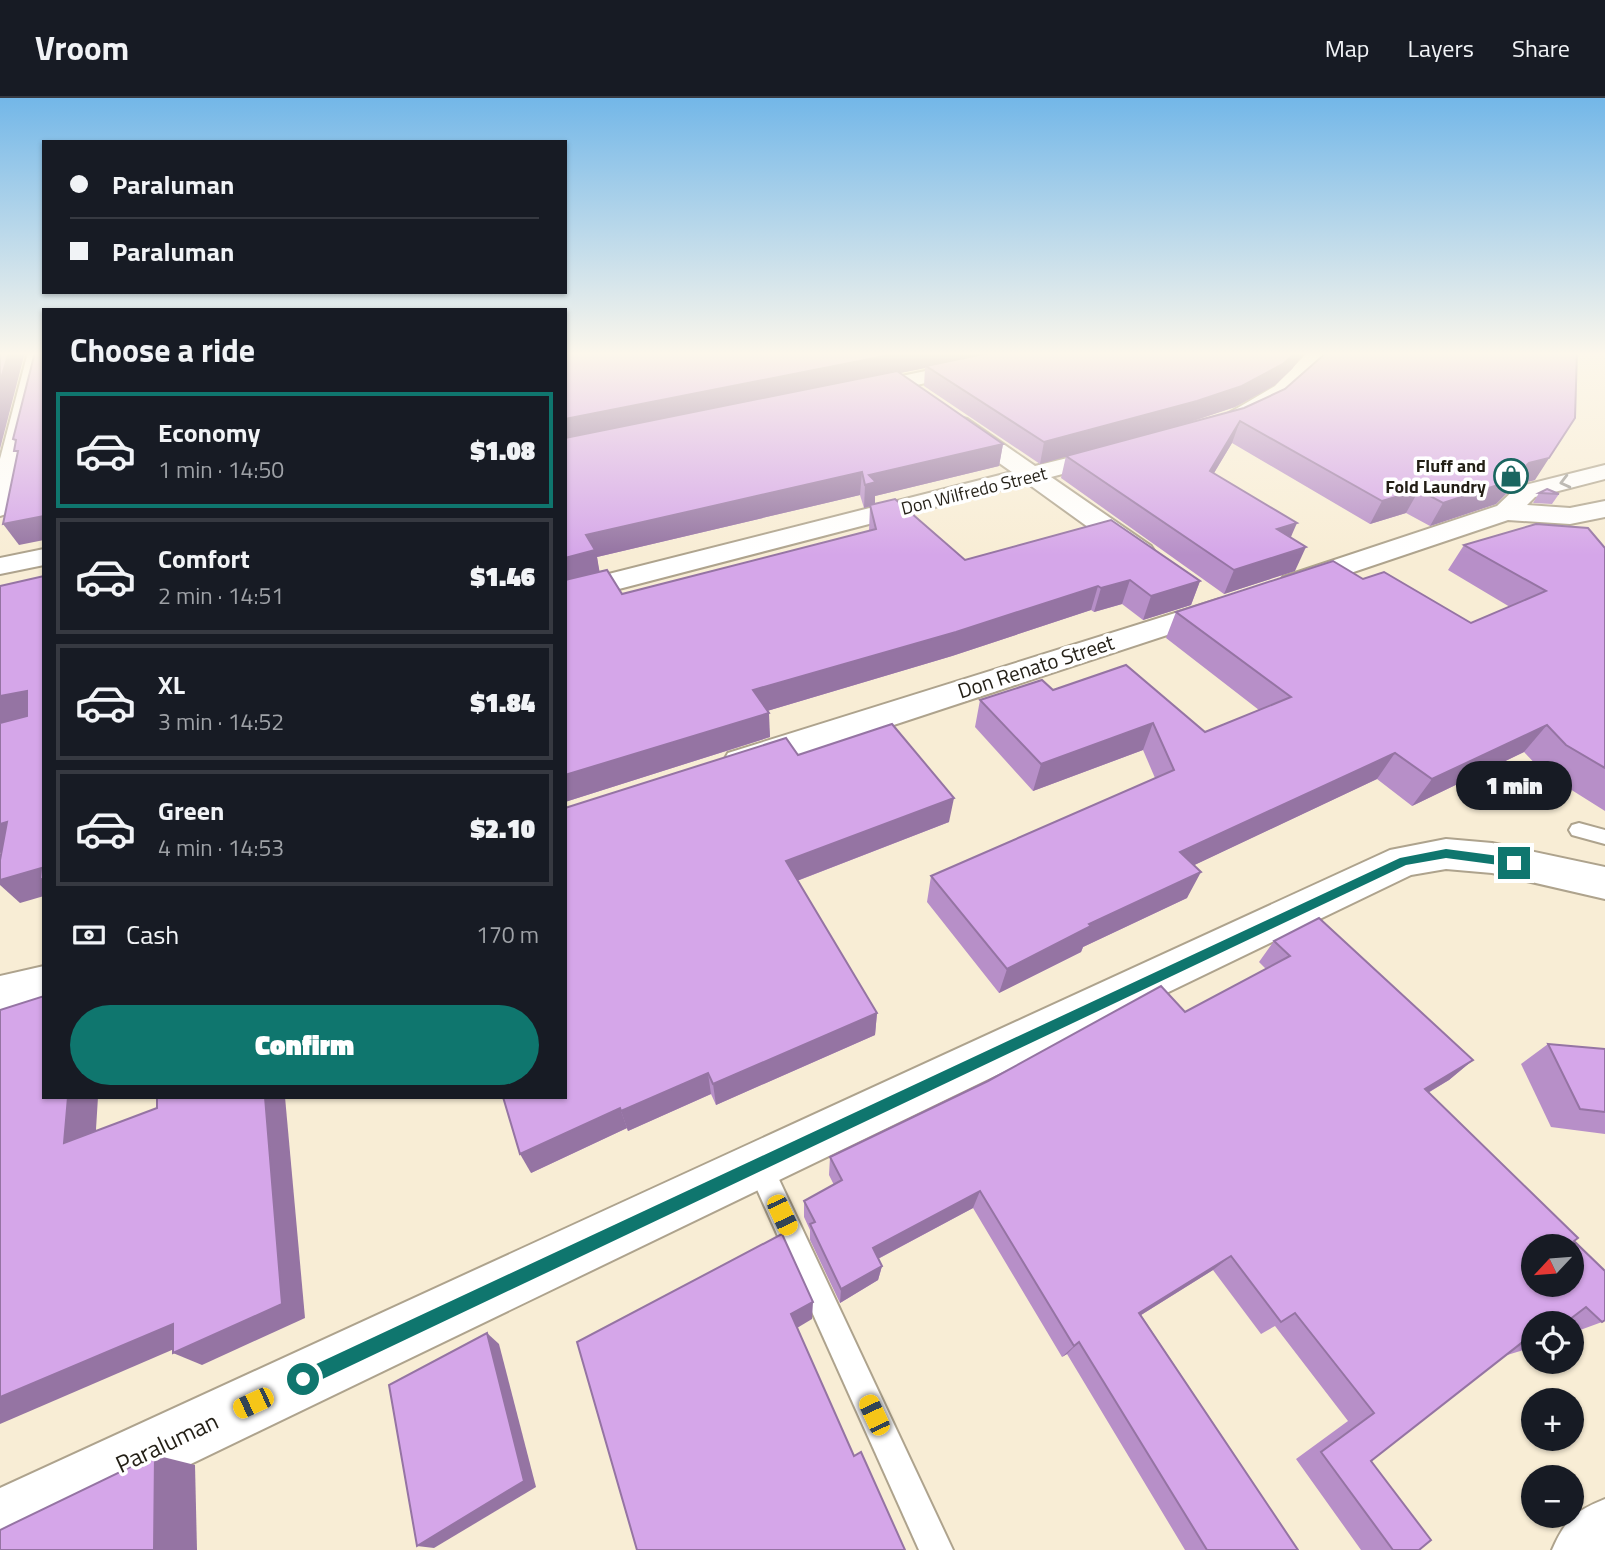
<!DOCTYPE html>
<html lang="en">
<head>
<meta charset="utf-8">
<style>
	body { margin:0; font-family:"Titillium Web",sans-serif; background:#20242c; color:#f1f3f6; height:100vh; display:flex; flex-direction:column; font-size:26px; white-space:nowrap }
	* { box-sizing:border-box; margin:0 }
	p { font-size:23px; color:#9ea1a6 }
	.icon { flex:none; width:38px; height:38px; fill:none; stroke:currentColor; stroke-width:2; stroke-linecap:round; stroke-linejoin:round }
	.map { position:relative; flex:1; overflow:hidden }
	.details { position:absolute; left:42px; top:210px; width:525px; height:791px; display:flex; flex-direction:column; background:#171b24; border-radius:0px; box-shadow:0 2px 5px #0004 }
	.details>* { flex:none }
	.guide { position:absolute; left:42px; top:42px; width:525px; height:154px; border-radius:0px; box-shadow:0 2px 5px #0004; display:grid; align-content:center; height:154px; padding:0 28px; background:#171b24 }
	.needle { width:46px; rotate:244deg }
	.fabs { position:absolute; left:1521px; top:1136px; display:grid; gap:14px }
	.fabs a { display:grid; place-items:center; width:63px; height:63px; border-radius:50%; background:#171b24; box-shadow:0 2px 5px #0004; font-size:35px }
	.end { position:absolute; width:32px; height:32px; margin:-16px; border:9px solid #0f766e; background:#fff; box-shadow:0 0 0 4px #fff }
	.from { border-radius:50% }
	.bubble { position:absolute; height:49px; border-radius:24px; background:#171b24; box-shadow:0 2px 5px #0004; font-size:23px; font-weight:800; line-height:49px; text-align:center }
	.car { position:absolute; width:21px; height:42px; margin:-21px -10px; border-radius:9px; box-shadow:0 0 5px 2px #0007; background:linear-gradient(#f5c518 24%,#345 0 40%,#f5c518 0 76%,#345 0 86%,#f5c518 0) }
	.guide b { display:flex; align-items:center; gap:24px; height:66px; font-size:26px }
	.guide b+b { border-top:2px solid #363941 }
	.guide i { width:18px; height:18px; background:#f1f3f6 }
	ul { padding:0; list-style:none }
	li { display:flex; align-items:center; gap:21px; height:116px; margin:0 14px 10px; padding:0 14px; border:4px solid #363941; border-radius:0px }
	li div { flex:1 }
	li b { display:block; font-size:26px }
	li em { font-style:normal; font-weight:800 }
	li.selected { border-color:#0f766e }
	li>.icon { width:63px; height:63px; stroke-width:1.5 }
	h2 { padding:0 28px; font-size:32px; line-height:84px }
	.pay { display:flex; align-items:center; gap:18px; height:77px; padding:0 28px; font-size:26px }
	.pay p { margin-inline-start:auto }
	.button { display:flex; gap:14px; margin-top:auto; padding:14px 28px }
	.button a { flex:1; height:80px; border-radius:42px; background:#0f766e; color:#fff; font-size:28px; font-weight:800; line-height:80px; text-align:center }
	header { display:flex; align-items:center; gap:42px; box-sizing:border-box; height:98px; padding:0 35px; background:#171b24; border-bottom:2px solid #363941 }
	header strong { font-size:33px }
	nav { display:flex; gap:38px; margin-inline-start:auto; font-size:24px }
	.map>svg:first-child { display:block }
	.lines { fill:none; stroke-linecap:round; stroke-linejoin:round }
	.lane-casing { stroke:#aea38d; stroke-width:4 }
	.street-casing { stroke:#aea38d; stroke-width:4 }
	.lane { fill:#fff; fill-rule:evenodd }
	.street { fill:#fff; fill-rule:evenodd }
	.wall { fill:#b78fc8; fill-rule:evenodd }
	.shaded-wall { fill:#9574a3 }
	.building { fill:#d5a6e9; stroke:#9574a3; stroke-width:2; fill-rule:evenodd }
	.oneway { stroke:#9c9a96 }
	.route { fill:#0f766e }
	.labels { text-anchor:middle; stroke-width:7; stroke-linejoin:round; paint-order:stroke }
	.far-poi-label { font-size:18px; font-weight:bold; fill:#231f16; stroke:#fff; text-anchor:end }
	.far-street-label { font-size:18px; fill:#231f16; stroke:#fff }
	.street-label { font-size:21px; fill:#231f16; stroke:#fff }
	.near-street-label { font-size:24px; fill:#231f16; stroke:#fff }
</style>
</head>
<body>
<header>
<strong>Vroom</strong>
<nav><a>Map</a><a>Layers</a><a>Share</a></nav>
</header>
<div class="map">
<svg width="1605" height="1452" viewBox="0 0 1605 1452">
	<rect width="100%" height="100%" fill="#f8edd5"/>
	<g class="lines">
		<!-- lane casing -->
		<g class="lane-casing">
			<g id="lane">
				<path d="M1579,725L1605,732V746L1572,737L1569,732L1572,727Z"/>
				<path d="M759,1054L768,1058L953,1452H919L746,1067L750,1058Z"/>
			</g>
		</g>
		<!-- street casing -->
		<g class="street-casing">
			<g id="street">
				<path d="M28,254H44V272L13,410L9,415L0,418V361Z"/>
				<path d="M1016,254H1055L1045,260L859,299L851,298L848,293L851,288L859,287Z"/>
				<path d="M1308,254H1328C1311,279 1262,333 1229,325L1226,320L1229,315L1275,288Z"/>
				<path d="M959,319L967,321L1035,368L1112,349L1120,351L1124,356L1120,361L1051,379L1151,448L1155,454L1151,460L1141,462L1131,460L1027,385L565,505V487L1012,374L951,331L948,326L951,321Z"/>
				<path d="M1605,367V381L1535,399L1527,407L1570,410L1605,403V419L1570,426L1508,422L1303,491L1293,494L1283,491L1279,485L1283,479L1497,408L1517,389Z"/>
				<path d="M44,451V467L0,476V460Z"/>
				<path d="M1220,501L1231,504L1235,510L1231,516L754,673L741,677L728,673L723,664L728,655Z"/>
				<path d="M1446,741L1492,745L1605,769V801L1492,775L1446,771L1411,777L23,1447L12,1452H0V1390L1390,752Z"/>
				<path d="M44,868V907L0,918V878Z"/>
				<path d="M1605,1401V1452H1552C1565,1422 1575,1413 1605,1401Z"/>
			</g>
		</g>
		<!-- lane -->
		<use href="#lane" class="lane"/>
		<!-- street -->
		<use href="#street" class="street"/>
	</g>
	<!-- wall -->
	<g class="wall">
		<path d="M565,254H1305L1292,271L1275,287L1235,309L1190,324L1244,310L1535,382L1515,387L1496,406L1430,428L1406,415L1370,426L1232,345L1214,375L1290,440L1295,473L1224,496L1061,380L1066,358L1040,366L924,288L925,270L899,275L1003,346L999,368L875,398V406L965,462L1200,483L1191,507L1143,522L1122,506L1094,514L1091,512L952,558L767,613L770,639L565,704ZM860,397L864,410L870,408L869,433L622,496L599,474L597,459Z"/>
		<path d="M1539,395L1559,396L1552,406L1533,405Z"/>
		<path d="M1464,447L1605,450V713L1543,674L1524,654L1412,708L1377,681L1194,767L1187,800L1083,849L1081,854L999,895L927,804L931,778L1155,680L1143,652L1033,693L975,629L980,602L1053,592L1205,634L1259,612L1166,540L1176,514L1363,481L1471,525L1510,509L1448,472Z"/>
		<path d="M798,657L949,724L797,783L877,915L875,937L716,1007L711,996L628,1033L627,1030L531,1075Z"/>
		<path d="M1274,843L1473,962L1449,982L1428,995L1574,1143L1602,1224L1572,1235V1225H1533V1249L1504,1258L1371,1363L1419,1452H1361L1296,1361L1348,1323L1275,1228L1261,1236L1213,1172L1141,1217L1298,1452H1185L1067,1256L1062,1259L973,1110L878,1161L882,1168L878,1182L840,1205L810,1142V1132L804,1119V1103L834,1087L829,1077L830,1059L1185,914L1266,871L1259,864Z"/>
		<path d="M1548,946L1605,951V1036L1551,1029L1521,966Z"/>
	</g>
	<!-- shaded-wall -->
	<g class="shaded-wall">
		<path d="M9,254H25L0,351V284Z"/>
		<path d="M905,254H1001L926,268L925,270L565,343V321Z"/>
		<path d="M1296,254H1305L1292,271L1275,287L1235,309L1190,324L1040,366L1044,344Z"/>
		<path d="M1575,320L1535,382L1515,387L1496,406L1430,428L1443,405Z"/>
		<path d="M1240,323L1232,345L1202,395L1210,373Z"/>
		<path d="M1003,346L999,368L875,398V407L864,410L865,387L869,377Z"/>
		<path d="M862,374L860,397L597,459L600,476L565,485V460L586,437Z"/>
		<path d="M1419,392L1406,415L1370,426L1382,403Z"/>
		<path d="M44,418V442L19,447L3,426Z"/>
		<path d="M1297,425L1287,448L1277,431Z"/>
		<path d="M1306,449L1295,473L1224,496L1234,472Z"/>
		<path d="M1130,482L1122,506L1094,514L1101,490Z"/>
		<path d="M1200,483L1191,507L1143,522L1151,498Z"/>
		<path d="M1098,488L1091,512L952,558L754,617L753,592Z"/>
		<path d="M27,593L44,613L0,625V598Z"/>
		<path d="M769,615L770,639L565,704V677Z"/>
		<path d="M1153,625L1143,652L1033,693L1041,666Z"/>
		<path d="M1547,627L1524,654L1412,708L1432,681Z"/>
		<path d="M1395,655L1377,681L1167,780L1180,754Z"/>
		<path d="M954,700L949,724L786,787V763Z"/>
		<path d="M7,724L29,746L0,755V726Z"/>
		<path d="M41,770L44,773V798L20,805L0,787V782Z"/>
		<path d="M1201,774L1187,800L1083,849L1081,854L999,895L1007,871L1089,826Z"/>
		<path d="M877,915L875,937L716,1007L713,986Z"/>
		<path d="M1473,962L1449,982L1402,1010L1425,991Z"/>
		<path d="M708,975L711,996L628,1033L621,1013Z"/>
		<path d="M68,999H98L94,1064L64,1045Z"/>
		<path d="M265,999H285L305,1220L202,1267L173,1255Z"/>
		<path d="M620,1010L627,1030L531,1075L520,1056Z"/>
		<path d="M980,1093L973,1110L870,1165L873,1150Z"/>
		<path d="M1231,1158L1213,1172L1125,1227L1139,1215Z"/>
		<path d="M882,1168L878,1182L840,1205L841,1191Z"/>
		<path d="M813,1204L812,1221L792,1233L791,1216Z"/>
		<path d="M173,1226L202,1239L0,1326V1299Z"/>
		<path d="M487,1235L499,1246L536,1389L434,1450L417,1448Z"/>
		<path d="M1079,1244L1067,1256L1062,1259L1074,1248Z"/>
		<path d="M155,1357L195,1367L197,1452H154Z"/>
	</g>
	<!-- building -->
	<g class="building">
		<path d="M0,254H9L0,284Z"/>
		<path d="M35,254H44V418L3,426L18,353H14L16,342L13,341Z"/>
		<path d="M565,254H905L565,321Z"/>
		<path d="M993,254H1296L1283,266L1242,288L1197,303L1044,344L926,268Z"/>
		<path d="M1327,254H1577L1575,320L1549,360L1529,365L1510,383L1443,405L1419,392L1382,403L1240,323L1210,373L1297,425L1277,431L1306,449L1234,472L1066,358L1244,310L1285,291Z"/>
		<path d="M897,273L1003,346L869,377L876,384L865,387L862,374L586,437L595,452L565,460V340Z"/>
		<path d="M1547,391L1559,396L1539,395Z"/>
		<path d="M895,401L965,462L1111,422L1200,483L1151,498L1130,482L1101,490L1098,488L956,534L753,592L769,615L565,677V482L607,472L622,496L876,431L870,407Z"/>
		<path d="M1536,426L1588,430L1605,450V670L1566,647L1547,627L1432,681L1395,655L1180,754L1201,774L1089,826L1091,828L1007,871L931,778L1174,672L1153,625L1041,666L980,602L1042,582L1053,592L1126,567L1205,634L1291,599L1176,514L1333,463L1363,481L1384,474L1471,525L1546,493L1464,447Z"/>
		<path d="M44,478V780L40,782L41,770L0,782V762L7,724L0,726V625L27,618V593L0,598V488Z"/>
		<path d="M892,626L954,700L786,763L877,915L713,986L708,975L621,1013L620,1010L520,1056L503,999H565V710L786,640L798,657Z"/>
		<path d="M1319,820L1473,962L1425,991L1578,1140L1574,1143L1605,1173V1222L1602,1224L1586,1209L1565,1225H1533V1243L1529,1239L1371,1363L1431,1442L1419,1452H1393L1321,1354L1374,1315L1295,1215L1281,1224L1231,1158L1139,1215L1298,1452H1207L1079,1244L1074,1248L980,1093L873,1150L882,1168L841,1191L810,1126L815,1124L804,1103L842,1082L830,1059L988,983L1161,888L1185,914L1290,858L1274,843ZM1533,1148H1572V1186H1533Z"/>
		<path d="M44,898V999H68L64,1045L157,1010V999H265L282,1206L173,1255V1226L0,1299V912Z"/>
		<path d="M1548,946L1605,951V1014L1580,1011Z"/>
		<path d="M782,1136L813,1204L791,1216L854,1358L861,1354L905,1452H637L577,1244Z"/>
		<path d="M487,1235L524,1383L417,1448L389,1287Z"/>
		<path d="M155,1357L154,1452H0V1432Z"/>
	</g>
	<!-- one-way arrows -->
	<defs><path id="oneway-chevron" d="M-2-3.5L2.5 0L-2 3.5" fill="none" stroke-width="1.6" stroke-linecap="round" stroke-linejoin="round" transform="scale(1.75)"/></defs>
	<use class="oneway" href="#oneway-chevron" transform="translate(1565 384) rotate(166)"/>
	<!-- sky -->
	<linearGradient id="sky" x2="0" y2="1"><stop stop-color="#73b7e8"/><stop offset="0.56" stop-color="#fcf7ec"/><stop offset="1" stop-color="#fcf7ec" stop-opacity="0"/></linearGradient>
	<rect width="1605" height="457" fill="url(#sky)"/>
	<!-- route -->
	<path class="route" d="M1446,751L1514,760L1520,765L1514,769L1446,760L1406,767L310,1287L303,1290L297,1287L294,1281L297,1275L1400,760Z"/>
	<!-- icons -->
	<defs>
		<g id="shop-ring" transform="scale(1.75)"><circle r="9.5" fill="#fff" stroke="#1a6660" stroke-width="1.5"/><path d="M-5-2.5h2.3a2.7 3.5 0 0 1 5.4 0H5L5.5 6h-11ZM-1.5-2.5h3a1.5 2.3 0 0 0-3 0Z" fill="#1a6660"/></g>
	</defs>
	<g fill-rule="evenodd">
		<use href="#shop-ring" x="1511" y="378"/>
	</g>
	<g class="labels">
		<!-- far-poi labels -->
		<g class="far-poi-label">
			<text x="1486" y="374">Fluff and<tspan x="1486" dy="21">Fold Laundry</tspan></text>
		</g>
		<!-- far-street labels -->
		<g class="far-street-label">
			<text transform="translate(974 393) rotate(-14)" y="6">Don Wilfredo Street</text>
		</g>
		<!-- street labels -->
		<g class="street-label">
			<text transform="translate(1036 569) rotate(-18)" y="7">Don Renato Street</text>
		</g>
		<!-- near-street labels -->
		<g class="near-street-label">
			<text transform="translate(167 1345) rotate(-25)" y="8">Paraluman</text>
		</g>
	</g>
</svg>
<div class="fabs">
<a><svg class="needle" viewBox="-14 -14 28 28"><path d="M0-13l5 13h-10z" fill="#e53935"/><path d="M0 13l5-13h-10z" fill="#9ea1a6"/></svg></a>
<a><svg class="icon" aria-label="locate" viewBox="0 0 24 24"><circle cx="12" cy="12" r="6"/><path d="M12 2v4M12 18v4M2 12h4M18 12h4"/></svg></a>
<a>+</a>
<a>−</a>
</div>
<i class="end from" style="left:303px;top:1281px"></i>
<i class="end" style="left:1514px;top:765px"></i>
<div class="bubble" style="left:1456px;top:663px;width:116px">1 min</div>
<i class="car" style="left:782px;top:1117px;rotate:155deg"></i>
<i class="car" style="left:253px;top:1305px;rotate:245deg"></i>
<i class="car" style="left:874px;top:1317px;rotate:335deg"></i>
<div class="guide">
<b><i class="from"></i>Paraluman</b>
<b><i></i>Paraluman</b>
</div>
<section class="details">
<h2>Choose a ride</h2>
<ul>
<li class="selected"><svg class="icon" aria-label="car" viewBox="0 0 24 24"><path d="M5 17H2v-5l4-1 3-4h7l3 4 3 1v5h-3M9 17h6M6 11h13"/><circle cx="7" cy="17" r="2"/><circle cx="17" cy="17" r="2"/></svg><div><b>Economy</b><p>1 min · 14:50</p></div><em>$1.08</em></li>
<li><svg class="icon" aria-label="car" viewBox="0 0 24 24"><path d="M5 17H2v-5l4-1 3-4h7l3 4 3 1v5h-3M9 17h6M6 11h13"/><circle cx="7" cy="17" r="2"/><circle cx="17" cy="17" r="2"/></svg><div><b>Comfort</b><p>2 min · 14:51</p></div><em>$1.46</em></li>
<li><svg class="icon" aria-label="car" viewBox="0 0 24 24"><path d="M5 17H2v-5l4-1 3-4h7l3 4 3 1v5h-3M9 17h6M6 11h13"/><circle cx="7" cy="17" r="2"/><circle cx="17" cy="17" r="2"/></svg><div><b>XL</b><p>3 min · 14:52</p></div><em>$1.84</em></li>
<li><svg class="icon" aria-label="car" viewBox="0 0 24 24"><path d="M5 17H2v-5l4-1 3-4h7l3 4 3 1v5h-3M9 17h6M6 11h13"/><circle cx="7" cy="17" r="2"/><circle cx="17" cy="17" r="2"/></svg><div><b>Green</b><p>4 min · 14:53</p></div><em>$2.10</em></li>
</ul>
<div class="pay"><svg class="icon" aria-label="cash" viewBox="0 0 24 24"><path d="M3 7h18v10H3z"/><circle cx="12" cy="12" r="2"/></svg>Cash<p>170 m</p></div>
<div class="button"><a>Confirm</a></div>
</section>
</div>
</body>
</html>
